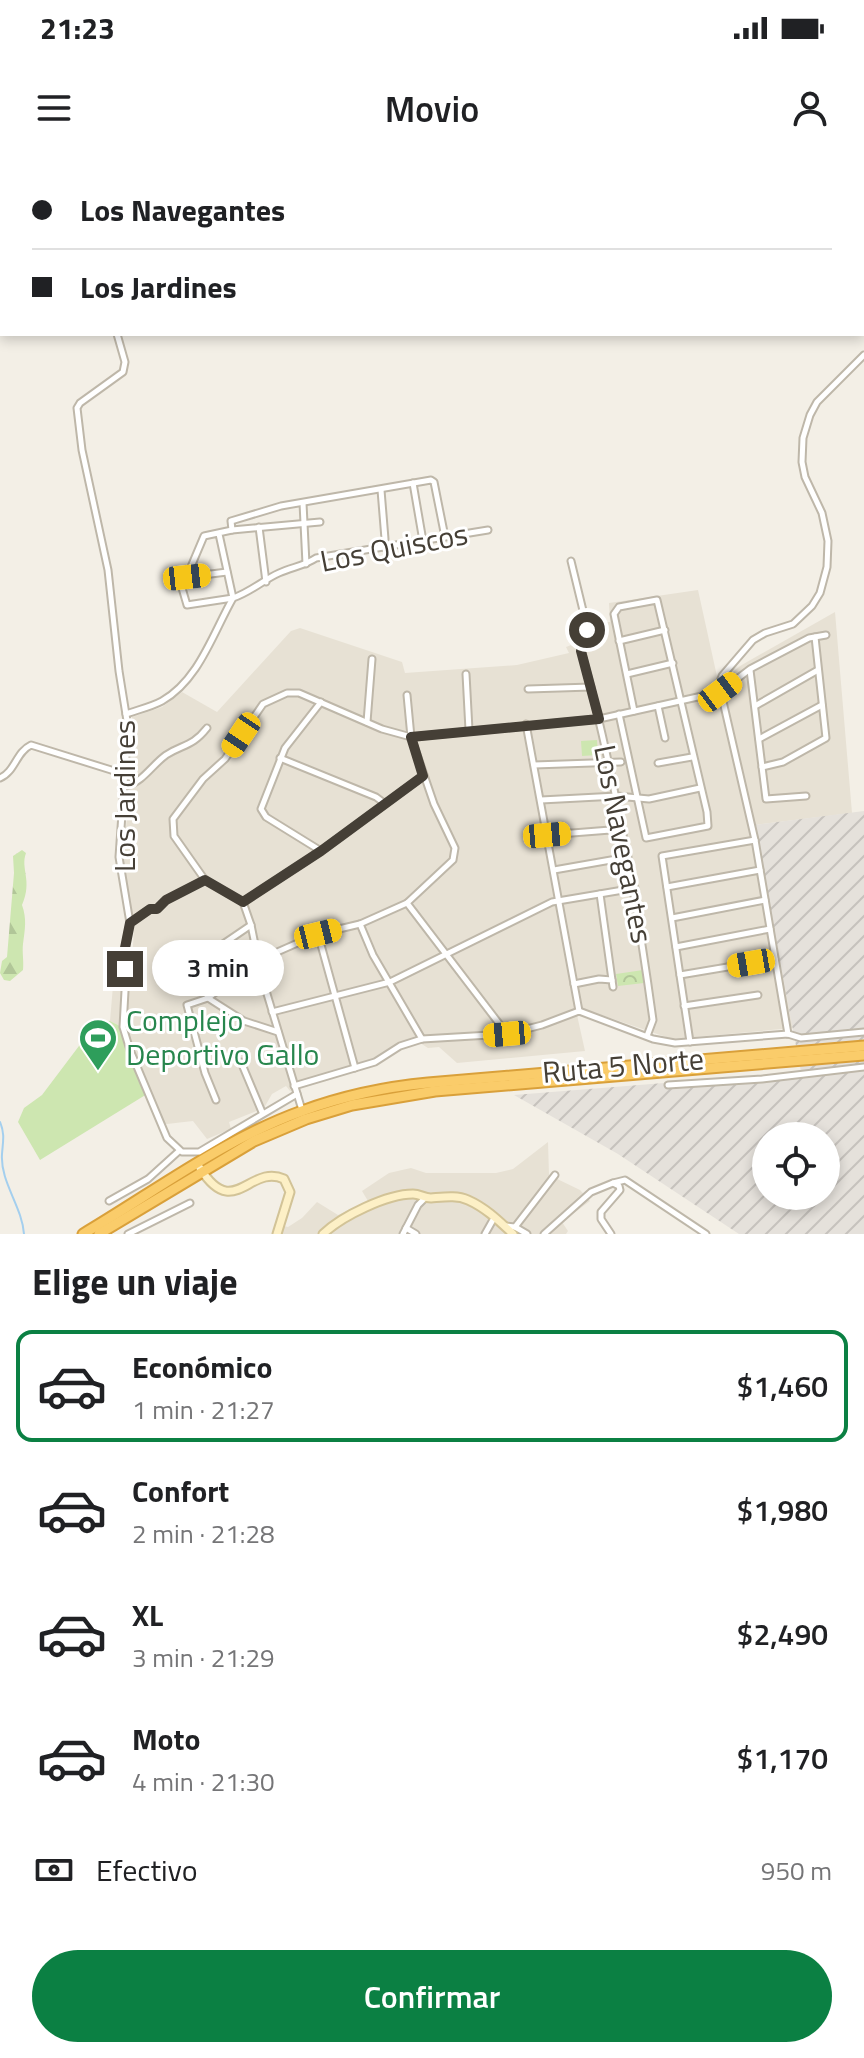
<!DOCTYPE html>
<html lang="es">
<head>
<meta charset="utf-8">
<style>
	body { margin:0; font-family:"Titillium Web",sans-serif; background:#f2f2f2; color:#202124; height:100vh; display:flex; flex-direction:column; font-size:30px; white-space:nowrap }
	* { box-sizing:border-box; margin:0 }
	p { font-size:26px; color:#757577 }
	.icon { flex:none; width:44px; height:44px; fill:none; stroke:currentColor; stroke-width:2; stroke-linecap:round; stroke-linejoin:round }
	.map { position:relative; height:1074px; overflow:hidden }
	.sheet { display:flex; flex-direction:column; background:#fff; flex:1 }
	.sheet>* { flex:none }
	.banner { position:absolute; left:0px; top:0px; width:864px; height:176px; box-shadow:0 4px 12px #0003; display:grid; align-content:center; height:176px; padding:0 32px; background:#fff }
	.controls { position:absolute; left:752px; top:962px; display:grid; gap:16px }
	.controls a { display:grid; place-items:center; width:88px; height:88px; border-radius:50%; background:#fff; box-shadow:0 4px 12px #0003; font-size:40px }
	.end { position:absolute; width:36px; height:36px; margin:-18px; border:10px solid #453f36; background:#fff; box-shadow:0 0 0 4px #fff }
	.from { border-radius:50% }
	.bubble { position:absolute; height:56px; border-radius:28px; background:#fff; box-shadow:0 4px 12px #0003; font-size:26px; font-weight:600; line-height:56px; text-align:center }
	.car { position:absolute; width:24px; height:48px; margin:-24px -12px; border-radius:10px; box-shadow:0 0 6px 2px #0007; background:linear-gradient(#f5c518 24%,#345 0 40%,#f5c518 0 76%,#345 0 86%,#f5c518 0) }
	.banner b { display:flex; align-items:center; gap:28px; height:76px; font-size:30px }
	.banner b+b { border-top:2px solid #e0e0e0 }
	.banner i { width:20px; height:20px; background:#202124 }
	ul { padding:0; list-style:none }
	li { display:flex; align-items:center; gap:24px; height:112px; margin:0 16px 12px; padding:0 16px; border:4px solid transparent; border-radius:16px }
	li div { flex:1 }
	li b { display:block; font-size:30px }
	li em { font-style:normal; font-weight:600 }
	li.active { border-color:#0b8043 }
	li>.icon { width:72px; height:72px; stroke-width:1.5 }
	h2 { padding:0 32px; font-size:36px; line-height:96px }
	.pay { display:flex; align-items:center; gap:20px; height:88px; padding:0 32px; font-size:30px }
	.pay p { margin-inline-start:auto }
	.button { display:flex; gap:16px; margin-top:auto; padding:16px 32px }
	.button a { flex:1; height:92px; border-radius:48px; background:#0b8043; color:#fff; font-size:32px; font-weight:600; line-height:92px; text-align:center }
	.status { display:flex; justify-content:space-between; align-items:center; height:56px; padding:0 40px; background:#fff; direction:ltr }
	.status svg { height:22px; fill:currentColor }
	header { display:flex; justify-content:space-between; align-items:center; height:104px; padding:0 32px; background:#fff; font-size:36px; font-weight:600 }
	.map>svg:first-child { display:block }
	.residential { fill:#e7e1d4 }
	.industrial { fill:url(#industrial-furrows); fill-rule:evenodd }
	.green { fill:#cde6b0 }
	.forest { fill:url(#forest-firs) }
	.park { fill:url(#park-crowns) }
	.lines { fill:none; stroke-linecap:round; stroke-linejoin:round }
	.stream { stroke:#a4cfee; stroke-width:2 }
	.street-casing { stroke:#beb7a9; stroke-width:9 }
	.secondary-casing { stroke:#d2c397; stroke-width:11 }
	.highway-casing { stroke:#d9a03a; stroke-width:13 }
	.street { stroke:#fff; stroke-width:5 }
	.secondary { stroke:#fdf0c6; stroke-width:7 }
	.highway { stroke:#facc6a; stroke-width:9 }
	.route { stroke:#453f36; stroke-width:10 }
	.labels { text-anchor:middle; stroke-width:6; stroke-linejoin:round; paint-order:stroke }
	.street-label { font-size:30px; fill:#453f36; stroke:#fff }
	.leisure-label { font-size:30px; fill:#27864d; stroke:#fff; text-anchor:start }
</style>
</head>
<body>
<div class="status"><b>21:23</b><svg viewBox="0 0 49 12"><path d="M0 12V9h3v3zM5 12V6h3v6zM10 12V3h3v9zM15 12V0h3v12zM26 1h20v11H26zM47 4h2v5h-2z"/></svg></div>
<header><svg class="icon" aria-label="menu" viewBox="0 0 24 24"><path d="M4 6h16M4 12h16M4 18h16"/></svg>Movio<svg class="icon" aria-label="person" viewBox="0 0 24 24"><circle cx="12" cy="8" r="4"/><path d="M4 21q1-7 8-7t8 7"/></svg></header>
<div class="map">
<svg width="864" height="1074" viewBox="0 0 864 1074">
	<defs>
		<pattern id="industrial-furrows" width="10" height="10" patternUnits="userSpaceOnUse" patternTransform="scale(2)"><rect width="10" height="10" fill="#e5e1db"/><path d="M-1 1l2-2M0 10L10 0M9 11l2-2" fill="none" stroke="#c6c2bd"/></pattern>
		<pattern id="forest-firs" width="22" height="20" patternUnits="userSpaceOnUse" patternTransform="scale(2)"><rect width="22" height="20" fill="#cde6b0"/><path d="M5 1l3.5 6h-7zM16 11l3.5 6h-7z" fill="#b1c698"/></pattern>
		<pattern id="park-crowns" width="20" height="18" patternUnits="userSpaceOnUse" patternTransform="scale(2)"><rect width="20" height="18" fill="#cde6b0"/><path d="M2 6a3 3 0 1 1 6 0M12 15a3 3 0 1 1 6 0" fill="none" stroke="#b1c698"/></pattern>
	</defs>
	<rect width="100%" height="100%" fill="#f3efe6"/>
	<!-- residential -->
	<g class="residential">
		<path d="M698,430L718,521L721,522L740,506L835,452L852,653L754,665L793,868L672,879L575,846L585,891L457,903L439,887L428,888L417,881L380,901L346,914L290,931L286,926L272,934L264,948L229,962L231,969L207,979L193,961L158,965L127,891L120,866L110,861L114,814L129,810L133,786L134,766L123,696L130,629L128,615L132,557L162,547L182,532L217,552L291,471L300,468L402,502L405,513L517,505L569,493L566,487L593,477L589,462H610L609,443Z"/>
		<path d="M548,982L549,1015L580,1030L590,1041L562,1062L568,1071L566,1074H273L276,1064L288,1067L302,1058L317,1042L338,1055L368,1041L362,1031L389,1013L411,1008L426,1013H496L513,1009Z"/>
	</g>
	<!-- industrial -->
	<path class="industrial" d="M864,651V1074H739L618,994L514,935L801,912L754,665ZM766,976H826V1036H766Z"/>
	<!-- green -->
	<path class="green" d="M110,861L120,866L127,891L147,934L40,1000L18,962L24,948L42,935L85,878L82,867Z"/>
	<!-- forest -->
	<path class="forest" d="M22,690L26,693C20,709 33,720 22,745C27,759 25,769 23,784C22,792 24,802 23,810L10,821L4,820L0,813L2,801L7,797L14,713L13,696Z"/>
	<!-- park -->
	<g class="park">
		<path d="M597,580L598,595L582,596L581,581Z"/>
		<path d="M643,810L644,823L618,826L616,814Z"/>
	</g>
	<g class="lines">
		<!-- stream -->
		<path class="stream" d="M0,962C5,974 3,981 2,994C0,1022 22,1046 24,1074"/>
		<!-- street casing -->
		<g class="street-casing">
			<g id="street">
				<path d="M159,2L162,0"/>
				<path d="M117,174L125,202L123,212L80,243L77,248L82,290L108,410L119,511L128,567L119,697L130,763L123,798L125,831L123,867L130,890L167,978L182,992H199L297,934"/>
				<path d="M413,323L423,381"/>
				<path d="M303,343L306,404"/>
				<path d="M259,367L266,422"/>
				<path d="M232,370L320,362"/>
				<path d="M219,374L233,438L187,445L182,428L204,376L232,370L231,361L281,346L431,320L434,322L445,377"/>
				<path d="M380,386L385,379L381,330"/>
				<path d="M571,401L587,467L582,484V494C615,615 636,736 653,860L647,876"/>
				<path d="M187,417L227,412"/>
				<path d="M619,481L665,470"/>
				<path d="M750,510L766,639L806,636"/>
				<path d="M466,514L469,570"/>
				<path d="M627,514L673,503"/>
				<path d="M528,529L591,527"/>
				<path d="M658,546L665,578"/>
				<path d="M755,546L818,510"/>
				<path d="M126,554C137,550 151,547 162,541C199,520 213,473 233,438C251,432 263,420 279,413C292,407 304,406 316,398L488,370"/>
				<path d="M619,554L646,678L708,666L707,652L657,440L619,447L614,454L634,551"/>
				<path d="M367,562L372,499"/>
				<path d="M526,564L579,851"/>
				<path d="M759,579L822,545"/>
				<path d="M280,598L376,637L384,643"/>
				<path d="M658,603L692,597"/>
				<path d="M534,605L621,602"/>
				<path d="M762,607L783,602L826,578L815,477"/>
				<path d="M0,618C15,612 16,592 31,585L124,614"/>
				<path d="M126,626C143,622 152,605 166,595C183,584 192,587 207,568"/>
				<path d="M541,640L617,636L649,639L700,628"/>
				<path d="M547,675L623,669"/>
				<path d="M321,691L266,657L261,649L285,588L321,542"/>
				<path d="M554,710L628,697"/>
				<path d="M667,727L760,710"/>
				<path d="M600,734L612,820"/>
				<path d="M243,742L321,691L423,616"/>
				<path d="M407,743L507,874"/>
				<path d="M672,758L765,740"/>
				<path d="M130,763L150,749H157L166,740L205,720"/>
				<path d="M360,764L373,795L422,879"/>
				<path d="M251,765L201,799L198,810L208,838L244,861L278,872"/>
				<path d="M318,774L355,908"/>
				<path d="M676,787L770,769"/>
				<path d="M259,800L318,774L360,764L407,743L453,700L455,688L434,644L411,577L407,535"/>
				<path d="M680,815L775,799"/>
				<path d="M574,824L599,819L612,820L613,827"/>
				<path d="M684,846L758,835"/>
				<path d="M272,852L390,822L552,742L635,728"/>
				<path d="M788,874L755,680L719,524L722,516L753,480L765,473L793,464L812,446L820,433L827,407L828,381L822,353L805,317L802,302L803,278L810,255L817,242L864,195"/>
				<path d="M690,882L662,696L755,680"/>
				<path d="M241,902L262,952"/>
				<path d="M668,925L762,919L864,907"/>
				<path d="M294,926L375,902L400,886L422,879L507,874L542,865L579,851L653,879L675,883L788,874L801,878L864,872"/>
				<path d="M216,940L205,913L187,845L208,838L220,829L261,814"/>
				<path d="M302,950L261,814L251,765L243,742L205,720L174,676L173,659L203,619L225,599L263,544L287,533H299L382,569L411,577L599,559L720,532L750,509L809,478L826,475"/>
				<path d="M613,1023L625,1020L706,1074"/>
				<path d="M109,1041L148,1019L179,991"/>
				<path d="M506,1066L515,1067L555,1015"/>
				<path d="M515,1067L527,1074"/>
				<path d="M406,1068L416,1074"/>
				<path d="M128,1074L190,1043"/>
				<path d="M403,1074L418,1045L425,1038"/>
				<path d="M485,1074L494,1058"/>
				<path d="M544,1074L591,1032L613,1023L619,1026L620,1030L601,1052V1059L611,1074"/>
			</g>
		</g>
		<!-- secondary casing -->
		<g class="secondary-casing">
			<g id="secondary">
				<path d="M200,1008C234,1062 250,1003 284,1019L290,1032L277,1074"/>
				<path d="M323,1074C342,1056 387,1034 413,1034C420,1034 424,1038 431,1038C444,1037 457,1035 468,1040C486,1048 499,1061 513,1074"/>
			</g>
		</g>
		<!-- highway casing -->
		<g class="highway-casing">
			<g id="highway">
				<path d="M83,1074C154,1032 224,979 302,951C343,936 385,927 428,923L864,886"/>
				<path d="M99,1074L254,981L306,959L352,945L435,931L864,895"/>
			</g>
		</g>
		<!-- street -->
		<use href="#street" class="street"/>
		<!-- secondary -->
		<use href="#secondary" class="secondary"/>
		<!-- highway -->
		<use href="#highway" class="highway"/>
	</g>
	<g class="lines">
		<!-- route -->
		<path class="route" d="M125,809L123,798L130,763L150,749H157L166,740L205,720L243,742L321,691L423,616L411,577L599,559L581,491L587,470"/>
	</g>
	<!-- icons -->
	<defs>
		<g id="stadium-pin" transform="scale(2)"><path d="M0 17L-7.5 6A9.5 9.5 0 1 1 7.5 6Z" fill="#2e9e5b" stroke="#fff"/><path d="M0-5a6.5 5 0 1 0 0 10a6.5 5 0 1 0 0-10ZM-3.5-1.8h7v3.6h-7Z" fill="#fff"/></g>
	</defs>
	<g fill-rule="evenodd">
		<use href="#stadium-pin" x="98" y="878"/>
	</g>
	<g class="labels">
		<!-- street labels -->
		<g class="street-label">
			<text transform="translate(394 388) rotate(-11)" y="10">Los Quiscos</text>
			<text transform="translate(125 636) rotate(-90)" y="10">Los Jardines</text>
			<text transform="translate(623 684) rotate(79)" y="10">Los Navegantes</text>
			<text transform="translate(623 906) rotate(-5)" y="10">Ruta 5 Norte</text>
		</g>
		<!-- leisure labels -->
		<g class="leisure-label">
			<text x="126" y="871">Complejo<tspan x="126" dy="34">Deportivo Gallo</tspan></text>
		</g>
	</g>
</svg>
<div class="controls">
<a><svg class="icon" aria-label="locate" viewBox="0 0 24 24"><circle cx="12" cy="12" r="6"/><path d="M12 2v4M12 18v4M2 12h4M18 12h4"/></svg></a>
</div>
<i class="end from" style="left:587px;top:470px"></i>
<i class="end" style="left:125px;top:809px"></i>
<div class="bubble" style="left:152px;top:780px;width:132px">3 min</div>
<i class="car" style="left:187px;top:417px;rotate:84deg"></i>
<i class="car" style="left:720px;top:532px;rotate:53deg"></i>
<i class="car" style="left:241px;top:575px;rotate:214deg"></i>
<i class="car" style="left:547px;top:675px;rotate:85deg"></i>
<i class="car" style="left:318px;top:774px;rotate:76deg"></i>
<i class="car" style="left:751px;top:803px;rotate:260deg"></i>
<i class="car" style="left:507px;top:874px;rotate:265deg"></i>
<div class="banner">
<b><i class="from"></i>Los Navegantes</b>
<b><i></i>Los Jardines</b>
</div>
</div>
<section class="sheet">
<h2>Elige un viaje</h2>
<ul>
<li class="active"><svg class="icon" aria-label="car" viewBox="0 0 24 24"><path d="M5 17H2v-5l4-1 3-4h7l3 4 3 1v5h-3M9 17h6M6 11h13"/><circle cx="7" cy="17" r="2"/><circle cx="17" cy="17" r="2"/></svg><div><b>Económico</b><p>1 min · 21:27</p></div><em>$1,460</em></li>
<li><svg class="icon" aria-label="car" viewBox="0 0 24 24"><path d="M5 17H2v-5l4-1 3-4h7l3 4 3 1v5h-3M9 17h6M6 11h13"/><circle cx="7" cy="17" r="2"/><circle cx="17" cy="17" r="2"/></svg><div><b>Confort</b><p>2 min · 21:28</p></div><em>$1,980</em></li>
<li><svg class="icon" aria-label="car" viewBox="0 0 24 24"><path d="M5 17H2v-5l4-1 3-4h7l3 4 3 1v5h-3M9 17h6M6 11h13"/><circle cx="7" cy="17" r="2"/><circle cx="17" cy="17" r="2"/></svg><div><b>XL</b><p>3 min · 21:29</p></div><em>$2,490</em></li>
<li><svg class="icon" aria-label="car" viewBox="0 0 24 24"><path d="M5 17H2v-5l4-1 3-4h7l3 4 3 1v5h-3M9 17h6M6 11h13"/><circle cx="7" cy="17" r="2"/><circle cx="17" cy="17" r="2"/></svg><div><b>Moto</b><p>4 min · 21:30</p></div><em>$1,170</em></li>
</ul>
<div class="pay"><svg class="icon" aria-label="cash" viewBox="0 0 24 24"><path d="M3 7h18v10H3z"/><circle cx="12" cy="12" r="2"/></svg>Efectivo<p>950 m</p></div>
<div class="button"><a>Confirmar</a></div>
</section>
</body>
</html>
